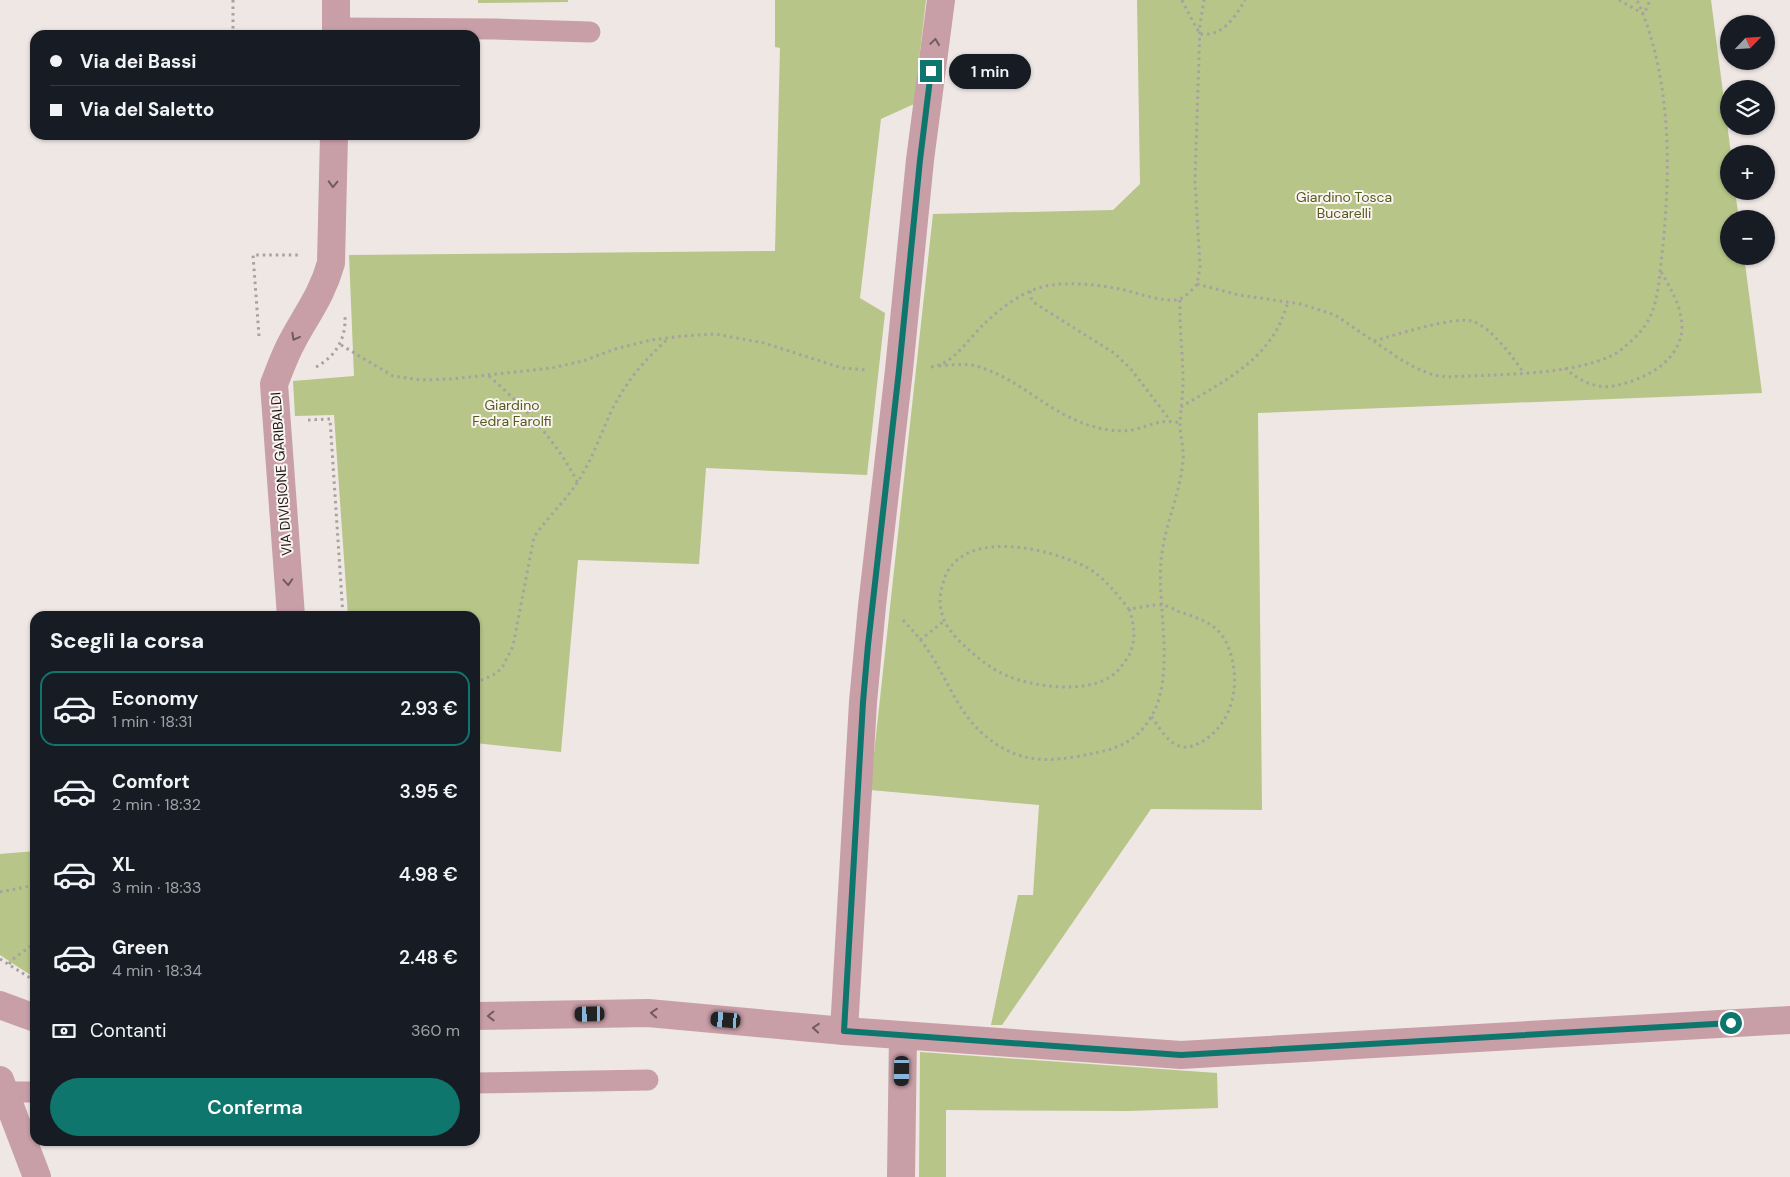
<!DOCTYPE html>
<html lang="it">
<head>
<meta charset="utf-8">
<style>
	body { margin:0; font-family:"DM Sans",sans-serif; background:#242831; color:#f1f3f6; height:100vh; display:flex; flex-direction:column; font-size:19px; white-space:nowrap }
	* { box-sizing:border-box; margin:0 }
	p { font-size:16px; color:#9ea1a6 }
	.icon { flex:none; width:28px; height:28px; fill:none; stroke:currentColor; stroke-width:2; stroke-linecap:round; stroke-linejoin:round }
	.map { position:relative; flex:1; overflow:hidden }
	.sheet { position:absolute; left:30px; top:611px; width:450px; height:535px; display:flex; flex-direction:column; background:#171b24; border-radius:15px; box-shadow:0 1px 4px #0004 }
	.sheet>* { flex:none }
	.banner { position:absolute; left:30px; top:30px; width:450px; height:110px; border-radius:15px; box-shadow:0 1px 4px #0004; display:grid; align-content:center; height:110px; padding:0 20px; background:#171b24 }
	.needle { width:32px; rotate:65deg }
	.controls { position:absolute; left:1720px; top:15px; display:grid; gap:10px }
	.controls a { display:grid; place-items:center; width:55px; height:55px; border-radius:50%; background:#171b24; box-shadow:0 1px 4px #0004; font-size:25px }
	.end { position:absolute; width:22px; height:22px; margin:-11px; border:6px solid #0f766e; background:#fff; box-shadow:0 0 0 2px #fff }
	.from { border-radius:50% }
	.bubble { position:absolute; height:35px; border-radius:18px; background:#171b24; box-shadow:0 1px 4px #0004; font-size:16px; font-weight:600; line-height:35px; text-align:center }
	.car { position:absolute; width:15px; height:30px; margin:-15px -8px; border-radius:6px; box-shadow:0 0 4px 1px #0007; background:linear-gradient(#222 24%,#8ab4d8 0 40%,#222 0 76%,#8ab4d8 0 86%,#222 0) }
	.banner b { display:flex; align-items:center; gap:18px; height:48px; font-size:19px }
	.banner b+b { border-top:1px solid #363941 }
	.banner i { width:12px; height:12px; background:#f1f3f6 }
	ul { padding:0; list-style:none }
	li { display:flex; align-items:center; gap:15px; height:75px; margin:0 10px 8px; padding:0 10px; border:2px solid transparent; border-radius:15px }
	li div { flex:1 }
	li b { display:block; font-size:19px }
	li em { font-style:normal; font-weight:600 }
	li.on { border-color:#0f766e }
	li>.icon { width:45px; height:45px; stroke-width:1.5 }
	h2 { padding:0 20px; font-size:22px; line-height:60px }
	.pay { display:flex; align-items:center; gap:12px; height:55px; padding:0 20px; font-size:19px }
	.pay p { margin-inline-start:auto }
	.action { display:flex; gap:10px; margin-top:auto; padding:10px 20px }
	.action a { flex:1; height:58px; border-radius:30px; background:#0f766e; color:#fff; font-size:20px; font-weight:600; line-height:58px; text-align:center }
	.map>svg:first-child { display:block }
	.green { fill:#b7c588 }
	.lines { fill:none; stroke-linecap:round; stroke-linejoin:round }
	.path { stroke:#a7a2a0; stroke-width:3; stroke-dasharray:2.5 4; stroke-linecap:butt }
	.lane { stroke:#c89ea7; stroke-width:21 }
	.street { stroke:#c89ea7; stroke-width:28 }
	.oneway { stroke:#715b5f }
	.route { stroke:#0f766e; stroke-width:6 }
	.labels { text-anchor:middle; stroke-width:4; stroke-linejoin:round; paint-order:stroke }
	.park-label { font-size:14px; fill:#525d1d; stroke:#fcf4f2 }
	.street-label { font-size:14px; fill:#1a1817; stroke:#fcf4f2 }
</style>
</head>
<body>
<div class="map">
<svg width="1790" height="1177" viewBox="0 0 1790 1177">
	<rect width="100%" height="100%" fill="#eee7e4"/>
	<!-- green -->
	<g class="green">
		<path d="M478,0H568V2L478,3Z"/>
		<path d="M775,0H926L914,104L881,119L860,298L885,313L867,475L706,468L699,564L578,560L561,752L475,743V616H348L334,415L295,416L293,381L354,376L349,255L775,251L780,48L775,47Z"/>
		<path d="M1137,0H1711L1731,154H1729V191H1735L1739,219H1729V256H1744L1762,393L1258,413L1262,810L1151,809L1002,1025H991L1018,895H1033L1039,805L870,790L933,214L1113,210L1140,184Z"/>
		<path d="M35,851V978L0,955V854Z"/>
		<path d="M920,1052L1217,1073L1218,1108L1129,1111L946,1110V1177H919Z"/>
	</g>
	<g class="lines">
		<!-- path -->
		<g class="path">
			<path d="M233,0V35"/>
			<path d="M1182,0L1191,18L1200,34C1223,37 1235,17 1245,0"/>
			<path d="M1619,0L1644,14L1650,0"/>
			<path d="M1197,284L1239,295L1301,304L1335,315L1400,359L1416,368L1433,375L1448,377C1496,374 1570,376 1613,355C1623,350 1643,331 1648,321C1659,300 1659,277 1662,254C1671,171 1672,77 1637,0"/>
			<path d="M1030,291L1031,298L1036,304L1114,353L1130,368L1170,420"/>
			<path d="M259,336L253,255H300"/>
			<path d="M1374,341C1395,335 1455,316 1472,321C1490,326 1513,357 1523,372"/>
			<path d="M341,345L393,376L421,380L452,379L551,368L583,361L615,349L651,340L683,336L715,334L764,343L842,368L866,370"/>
			<path d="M939,366C951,365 965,363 976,366C1020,378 1051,416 1095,427C1107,430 1120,432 1132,430C1150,426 1162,418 1180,423"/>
			<path d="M316,367C336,356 346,339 345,316"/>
			<path d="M931,367C954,364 968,339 984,324C1002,307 1026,288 1052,285C1074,282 1098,285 1120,289C1135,292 1166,304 1180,299C1187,296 1193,289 1197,284L1200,267L1195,181L1200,25L1204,0"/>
			<path d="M1565,368C1575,377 1586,384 1599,386C1609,388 1619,385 1629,382C1654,374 1681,357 1682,327C1682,307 1670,287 1660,270"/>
			<path d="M489,376C524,407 556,440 578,483"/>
			<path d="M1181,407C1211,389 1250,369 1270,340C1279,329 1283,316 1288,302"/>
			<path d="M308,420L330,419L343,616"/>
			<path d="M1129,609C1135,626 1137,644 1126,660C1121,667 1116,674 1108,678C1083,693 1034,687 1008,676C993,670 980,660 968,649C959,641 948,630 944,620C939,606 939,596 943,583C958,526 1049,548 1086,567C1104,577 1116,593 1129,609C1138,608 1155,604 1163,605C1168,606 1173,609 1177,611C1195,617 1215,622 1225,640C1242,673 1237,718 1205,740C1199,743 1192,748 1184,747C1169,746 1159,727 1151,716"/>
			<path d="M903,620C911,629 919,637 925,646C946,675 956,710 983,734C1012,759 1038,763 1074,757C1107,751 1133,748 1151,717C1176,676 1157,607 1161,561C1164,526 1180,495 1183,461C1184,450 1181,438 1180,427C1180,412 1183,397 1183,382C1183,354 1179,327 1180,299"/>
			<path d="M920,640L944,621"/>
			<path d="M475,683L497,673L503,666L513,646L534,537C549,515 570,497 583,473C594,454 601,434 610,414C624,384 644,360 669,338"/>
			<path d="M0,892L35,885"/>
			<path d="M0,959L35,981"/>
			<path d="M9,964L13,959L35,943"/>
		</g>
		<!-- lane -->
		<g class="lane">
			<path d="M337,28L495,29L590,32"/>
			<path d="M475,1083L648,1080"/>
			<path d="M5,1092H35"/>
		</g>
		<!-- street -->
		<g class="street">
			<path d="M336,0V35"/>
			<path d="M291,616L274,384C280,369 285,354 293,340C308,312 322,295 331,263L334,135"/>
			<path d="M0,1005L35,1018"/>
			<path d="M475,1016L648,1013L844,1031L1181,1055L1790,1020"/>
			<path d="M844,1031L863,702L872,606L899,370L920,160L941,0"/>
			<path d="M0,1080L37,1177"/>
			<path d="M901,1177L903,1036"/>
		</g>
	</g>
	<!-- one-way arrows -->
	<defs><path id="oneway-chevron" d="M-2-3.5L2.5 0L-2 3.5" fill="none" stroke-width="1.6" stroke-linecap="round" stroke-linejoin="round" transform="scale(1.25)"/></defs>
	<g class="oneway">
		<use href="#oneway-chevron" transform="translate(935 42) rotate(-82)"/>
		<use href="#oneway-chevron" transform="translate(333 184) rotate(92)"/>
		<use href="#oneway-chevron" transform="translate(295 337) rotate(119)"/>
		<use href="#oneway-chevron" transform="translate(288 582) rotate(86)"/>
		<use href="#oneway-chevron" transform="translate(654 1013) rotate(-176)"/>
		<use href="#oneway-chevron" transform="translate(491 1016) rotate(179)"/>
		<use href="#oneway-chevron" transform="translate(816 1028) rotate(-175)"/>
	</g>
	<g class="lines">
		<!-- route -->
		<path class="route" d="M931,71L920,160L899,370L868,645L863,702L844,1031L1181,1055L1731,1023"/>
	</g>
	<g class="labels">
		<!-- park labels -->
		<g class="park-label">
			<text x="1344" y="202">Giardino Tosca<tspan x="1344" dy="16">Bucarelli</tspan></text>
			<text x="512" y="410">Giardino<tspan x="512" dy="16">Fedra Farolfi</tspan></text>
		</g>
		<!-- street labels -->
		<g class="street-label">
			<text transform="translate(281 474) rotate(-94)" y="5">VIA DIVISIONE GARIBALDI</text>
		</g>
	</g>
</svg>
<div class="controls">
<a><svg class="needle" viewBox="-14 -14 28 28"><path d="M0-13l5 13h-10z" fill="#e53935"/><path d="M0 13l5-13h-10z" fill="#9ea1a6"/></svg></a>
<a><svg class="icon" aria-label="layers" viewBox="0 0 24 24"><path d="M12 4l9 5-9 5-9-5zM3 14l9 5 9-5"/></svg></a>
<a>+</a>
<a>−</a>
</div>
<i class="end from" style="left:1731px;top:1023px"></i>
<i class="end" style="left:931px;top:71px"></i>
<div class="bubble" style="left:949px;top:54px;width:82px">1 min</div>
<i class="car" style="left:590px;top:1014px;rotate:269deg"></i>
<i class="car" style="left:726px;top:1020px;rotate:275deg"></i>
<i class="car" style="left:902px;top:1071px;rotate:181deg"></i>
<div class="banner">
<b><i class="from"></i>Via dei Bassi</b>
<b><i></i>Via del Saletto</b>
</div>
<section class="sheet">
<h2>Scegli la corsa</h2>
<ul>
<li class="on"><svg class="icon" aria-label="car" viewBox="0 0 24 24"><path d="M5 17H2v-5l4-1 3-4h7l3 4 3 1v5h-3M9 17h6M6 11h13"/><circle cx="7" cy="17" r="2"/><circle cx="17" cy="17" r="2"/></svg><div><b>Economy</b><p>1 min · 18:31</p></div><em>2.93 €</em></li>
<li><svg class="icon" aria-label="car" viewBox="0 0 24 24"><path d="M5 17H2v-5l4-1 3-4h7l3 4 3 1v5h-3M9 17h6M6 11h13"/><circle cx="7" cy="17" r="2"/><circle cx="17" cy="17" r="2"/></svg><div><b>Comfort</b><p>2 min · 18:32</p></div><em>3.95 €</em></li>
<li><svg class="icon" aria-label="car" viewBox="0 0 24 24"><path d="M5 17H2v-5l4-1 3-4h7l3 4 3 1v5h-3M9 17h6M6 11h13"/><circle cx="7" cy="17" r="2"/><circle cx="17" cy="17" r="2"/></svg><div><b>XL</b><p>3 min · 18:33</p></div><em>4.98 €</em></li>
<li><svg class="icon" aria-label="car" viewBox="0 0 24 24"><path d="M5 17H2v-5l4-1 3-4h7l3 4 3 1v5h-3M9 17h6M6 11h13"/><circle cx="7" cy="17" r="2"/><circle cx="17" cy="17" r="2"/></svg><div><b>Green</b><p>4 min · 18:34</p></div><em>2.48 €</em></li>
</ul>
<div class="pay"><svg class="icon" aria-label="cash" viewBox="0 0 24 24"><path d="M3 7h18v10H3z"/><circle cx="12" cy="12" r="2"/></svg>Contanti<p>360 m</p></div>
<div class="action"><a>Conferma</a></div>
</section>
</div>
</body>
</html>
